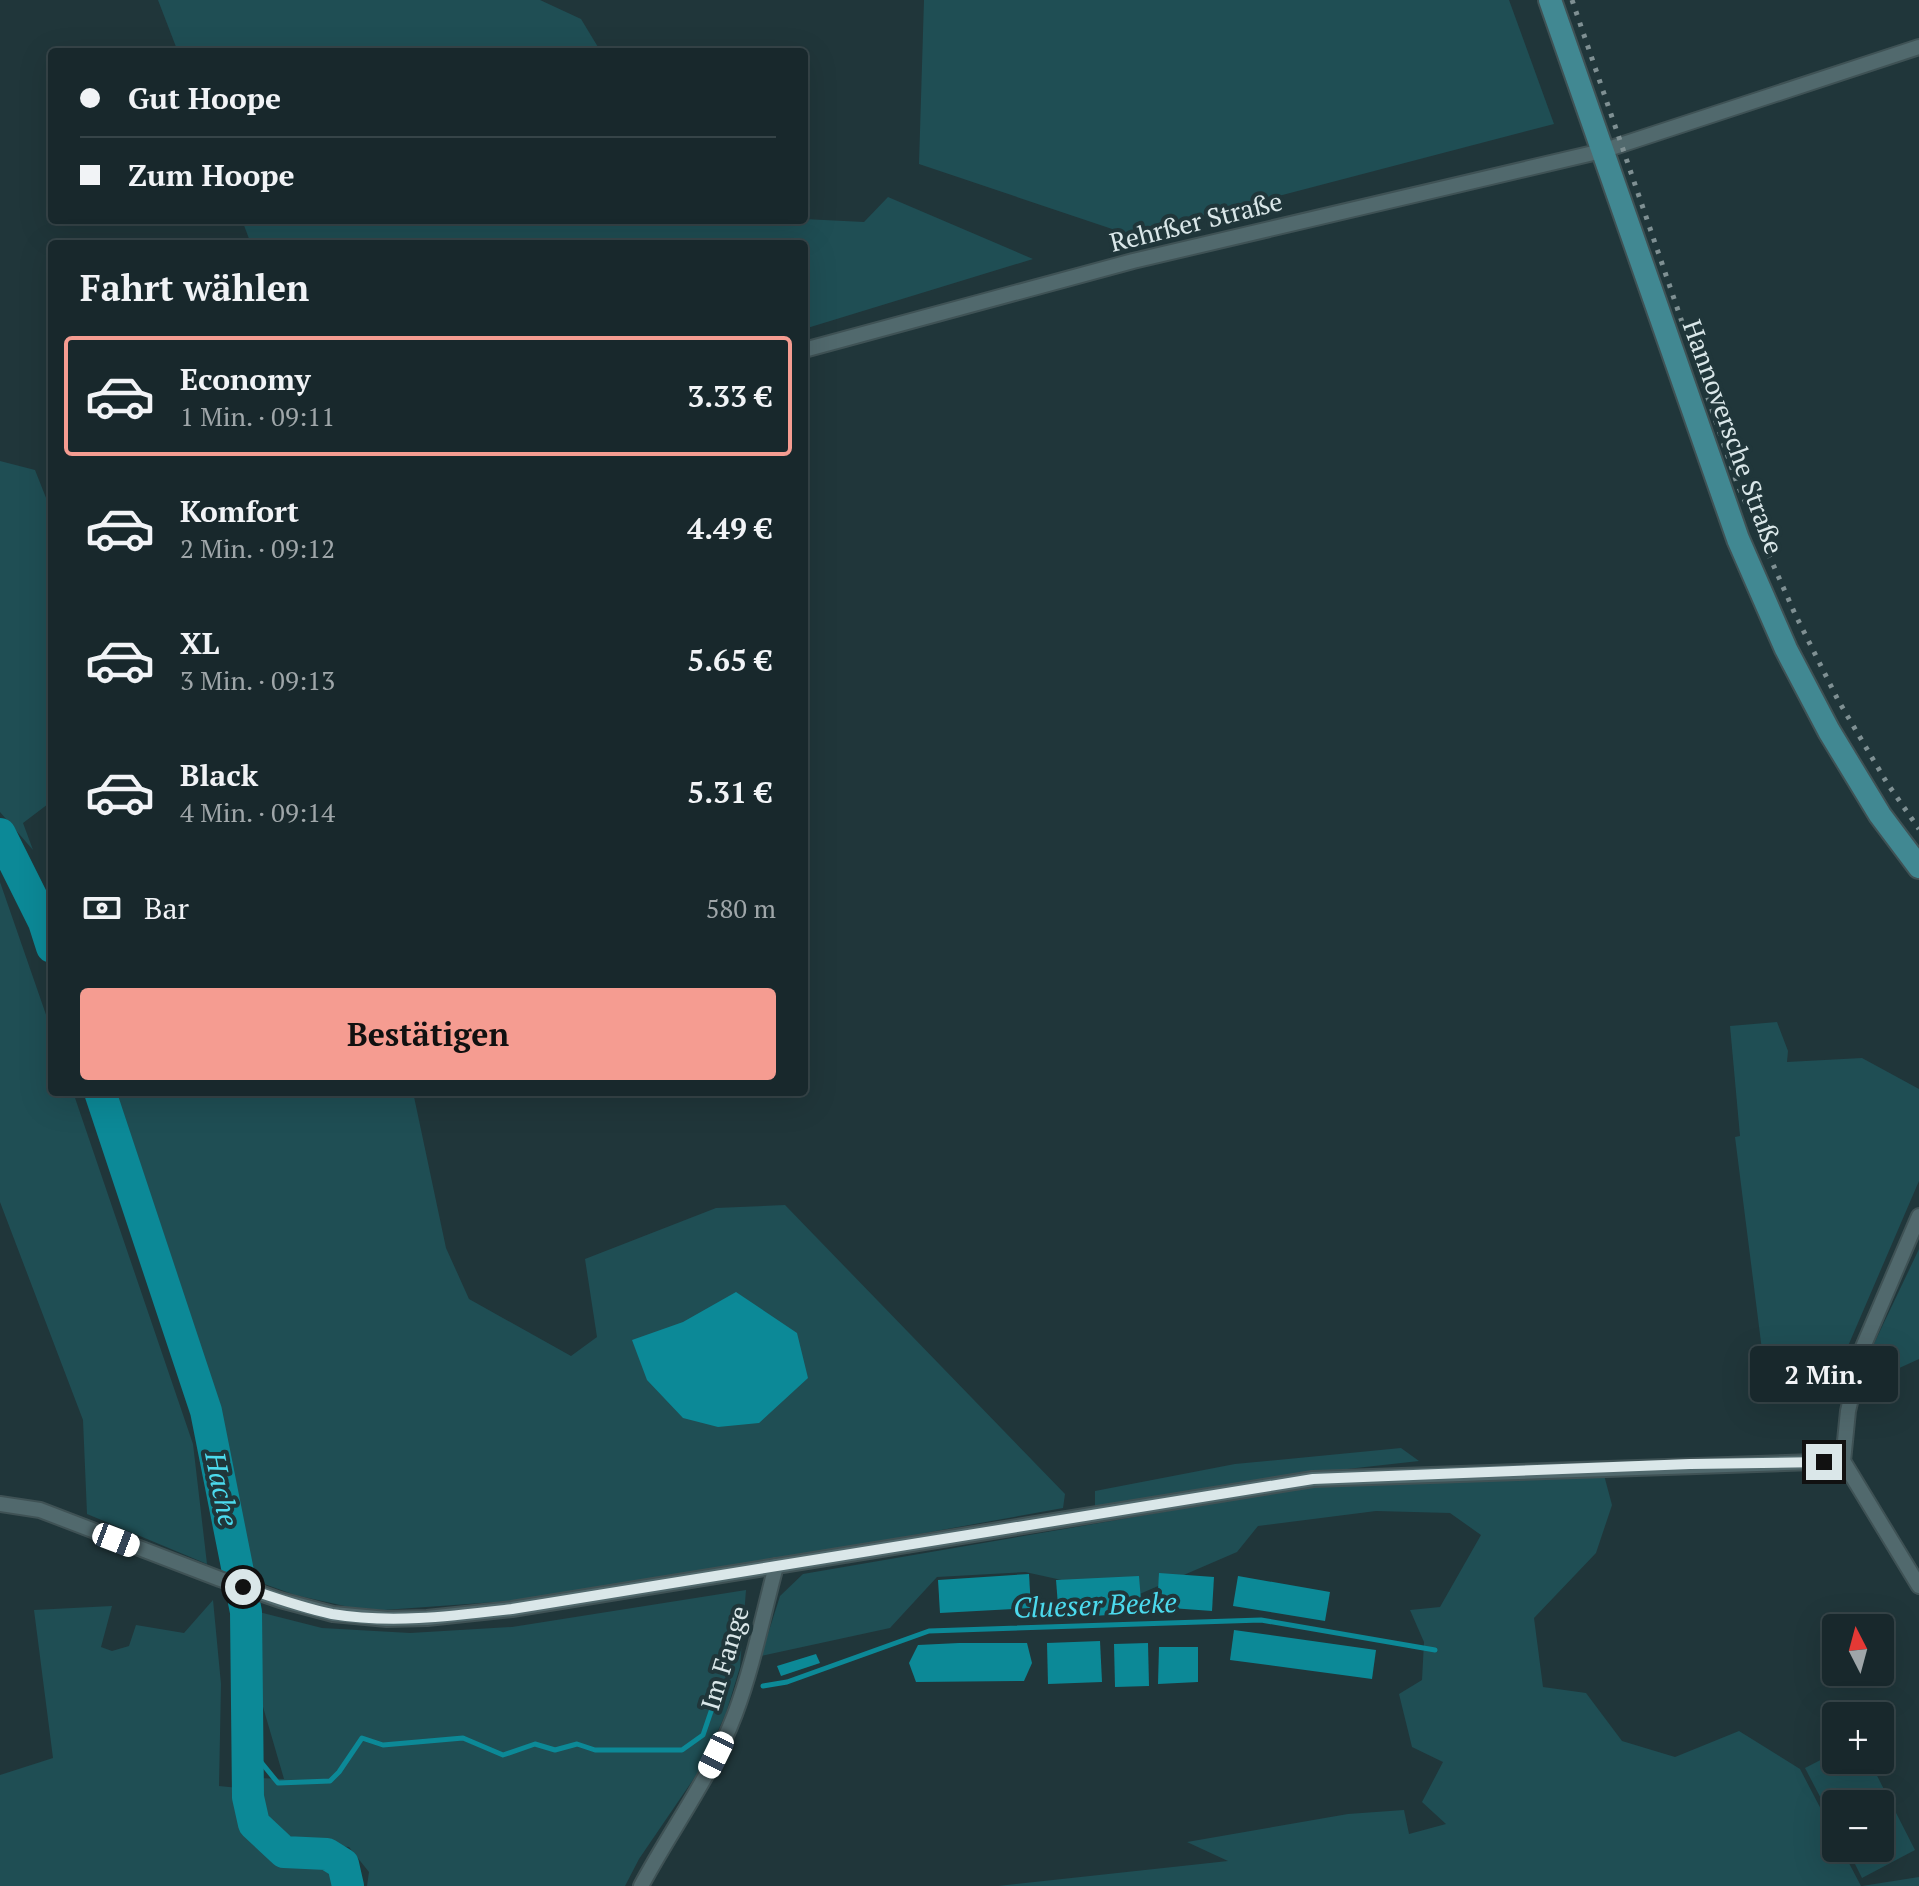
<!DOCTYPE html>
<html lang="de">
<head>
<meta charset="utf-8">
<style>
	body { margin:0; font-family:"PT Serif",serif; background:#253438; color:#f1f3f6; height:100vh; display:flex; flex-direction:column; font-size:30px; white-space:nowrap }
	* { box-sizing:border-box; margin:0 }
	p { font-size:26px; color:#9fa6a9 }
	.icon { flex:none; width:44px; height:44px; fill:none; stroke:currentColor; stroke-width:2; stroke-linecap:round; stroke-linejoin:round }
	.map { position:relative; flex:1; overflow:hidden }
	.details { position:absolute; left:48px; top:240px; width:760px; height:856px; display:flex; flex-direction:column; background:#18282c; border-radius:8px; box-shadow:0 8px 32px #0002,0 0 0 2px #364448 }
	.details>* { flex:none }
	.banner { position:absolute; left:48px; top:48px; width:760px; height:176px; border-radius:8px; box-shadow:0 8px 32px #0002,0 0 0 2px #364448; display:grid; align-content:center; height:176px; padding:0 32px; background:#18282c }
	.needle { width:52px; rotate:354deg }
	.tools { position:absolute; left:1822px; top:1614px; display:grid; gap:16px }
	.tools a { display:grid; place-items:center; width:72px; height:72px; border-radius:8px; background:#18282c; box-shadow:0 8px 32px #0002,0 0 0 2px #364448; font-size:40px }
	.end { position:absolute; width:36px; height:36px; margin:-18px; border:10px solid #dae7e9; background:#111; box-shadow:0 0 0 4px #111 }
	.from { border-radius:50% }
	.bubble { position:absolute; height:56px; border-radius:8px; background:#18282c; box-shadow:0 8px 32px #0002,0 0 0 2px #364448; font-size:26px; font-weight:800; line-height:56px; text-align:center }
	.car { position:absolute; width:24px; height:48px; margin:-24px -12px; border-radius:10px; box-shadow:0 0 6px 2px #0007; background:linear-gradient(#fff 24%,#345 0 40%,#fff 0 76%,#345 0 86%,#fff 0) }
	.banner b { display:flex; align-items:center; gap:28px; height:76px; font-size:30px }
	.banner b+b { border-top:2px solid #364448 }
	.banner i { width:20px; height:20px; background:#f1f3f6 }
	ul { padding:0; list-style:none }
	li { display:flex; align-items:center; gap:24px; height:120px; margin:0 16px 12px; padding:0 16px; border:4px solid transparent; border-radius:8px }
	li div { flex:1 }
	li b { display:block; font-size:30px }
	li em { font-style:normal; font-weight:800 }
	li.current { border-color:#f59c91 }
	li>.icon { width:72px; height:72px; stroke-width:1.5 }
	h2 { padding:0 32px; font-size:36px; line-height:96px }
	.pay { display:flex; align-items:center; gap:20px; height:88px; padding:0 32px; font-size:30px }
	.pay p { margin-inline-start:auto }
	.primary-button { display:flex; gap:16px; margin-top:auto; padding:16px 32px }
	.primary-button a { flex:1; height:92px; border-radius:8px; background:#f59c91; color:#111; font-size:32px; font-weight:800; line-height:92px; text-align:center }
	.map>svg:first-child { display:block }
	.green { fill:#1f4e54 }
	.water { fill:#0c8997 }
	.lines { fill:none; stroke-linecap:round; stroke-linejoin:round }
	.stream { stroke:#0c8997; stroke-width:5 }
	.river { stroke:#0c8997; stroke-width:32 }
	.minor-casing { stroke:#3f5255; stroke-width:18 }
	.primary-casing { stroke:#3f5255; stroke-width:26 }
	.minor { stroke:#51696d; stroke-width:14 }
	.primary { stroke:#418892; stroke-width:22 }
	.rail { stroke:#7f9093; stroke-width:5; stroke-dasharray:4 8; stroke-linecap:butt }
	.route { stroke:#dae7e9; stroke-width:10 }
	.labels { text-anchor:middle; stroke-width:8; stroke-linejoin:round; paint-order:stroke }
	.street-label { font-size:26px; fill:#dae7e9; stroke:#20363a }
	.water-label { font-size:28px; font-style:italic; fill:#4cdaed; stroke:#20363a }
</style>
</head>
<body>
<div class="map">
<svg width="1919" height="1886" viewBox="0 0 1919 1886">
	<rect width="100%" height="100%" fill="#20363a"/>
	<!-- green -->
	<g class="green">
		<path d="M158,0H540L581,19L601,52H178Z"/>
		<path d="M924,0H1509L1554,124L1130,235L919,164Z"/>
		<path d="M888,197L1033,259L804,329V244H251L242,220L804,219L864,222Z"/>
		<path d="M0,461L35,470L52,513V801L23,823L33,850L0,812Z"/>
		<path d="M0,882L52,1032V1092H73L193,1444L207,1564L87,1514L83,1420L0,1202Z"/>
		<path d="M1777,1022L1788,1051L1787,1062L1862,1058L1919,1089V1181L1842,1360L1764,1366L1735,1137L1740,1136L1730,1026Z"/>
		<path d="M109,1092H413L446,1248L469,1299L571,1356L597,1337L585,1259L716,1208L785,1205L1065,1494L1063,1508L776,1560L511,1601L384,1610L349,1607L295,1595L256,1581L242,1546L208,1380Z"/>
		<path d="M1919,1249V1359L1873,1380L1870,1352Z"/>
		<path d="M1401,1448L1419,1461L1311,1473L1095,1506V1491L1235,1464Z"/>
		<path d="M1604,1475L1612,1505L1596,1553L1534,1618L1543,1687L1586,1693L1622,1741L1675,1757L1739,1731L1800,1769L1836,1838V1848H1841L1861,1886H998L1228,1861L1187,1842L1348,1814L1404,1810L1409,1834L1446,1824L1422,1802L1443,1762L1412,1747L1399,1694L1422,1680L1424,1642L1410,1610L1440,1607L1481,1535L1450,1513L1376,1511L1258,1526L1237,1552L1135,1596L1025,1572L937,1577L890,1628L761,1656L780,1596L803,1574L1314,1486Z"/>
		<path d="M746,1590L740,1667L726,1713L701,1768L639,1859L625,1886H367L369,1872L349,1847L297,1842L266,1815L259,1778L284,1779L252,1669L255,1611L322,1628L410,1633L512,1627Z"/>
		<path d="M213,1600L221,1684L219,1786L239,1788L245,1826L281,1860L299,1865L331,1866L338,1874L339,1886H0V1775L53,1758L34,1610L112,1606L101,1647L112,1651L129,1646L136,1625L184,1633Z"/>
		<path d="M1836,1752V1760H1869L1915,1850L1862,1878L1847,1848H1880V1804H1836V1827L1805,1768Z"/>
		<path d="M1919,1877V1886H1862Z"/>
	</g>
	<!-- water -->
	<g class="water">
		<path d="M736,1292L797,1333L808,1378L759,1423L718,1427L683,1418L647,1380L632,1340L683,1322Z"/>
		<path d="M1159,1573L1214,1577L1212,1611L1157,1607Z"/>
		<path d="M1029,1574L1031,1608L940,1613L938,1580Z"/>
		<path d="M1139,1576L1142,1613L1059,1618L1056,1580Z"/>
		<path d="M1238,1576L1330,1592L1325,1621L1233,1606Z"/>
		<path d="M1234,1630L1376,1650L1372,1679L1230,1660Z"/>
		<path d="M1100,1641L1102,1682L1048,1684L1047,1643Z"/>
		<path d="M959,1643H1027L1032,1663L1024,1681L916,1682L909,1663L918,1645Z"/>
		<path d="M1148,1643L1149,1686L1115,1687L1114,1644Z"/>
		<path d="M1159,1647H1198V1682L1158,1684Z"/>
		<path d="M816,1654L820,1663L781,1676L777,1666Z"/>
	</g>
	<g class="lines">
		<!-- stream -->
		<g class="stream">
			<path d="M763,1686L787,1682L929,1631L1261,1620L1435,1650"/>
			<path d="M247,1754L256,1756L278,1783L330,1781L339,1772L362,1738L383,1745L463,1738L503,1755L535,1744L555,1750L577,1744L595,1750H682L703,1735L720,1685"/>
		</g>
		<!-- river -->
		<g class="river">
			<path d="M0,834L44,922L52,947"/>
			<path d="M100,1092L206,1411L246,1612L248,1797L254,1824L284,1852L327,1854L343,1864L348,1886"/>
		</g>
		<!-- minor casing -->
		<g class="minor-casing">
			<g id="minor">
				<path d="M804,350L1133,261L1602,151L1919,47"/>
				<path d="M1919,1216L1863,1347L1848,1411L1843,1461L1919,1586"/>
				<path d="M0,1504L40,1510L220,1579L280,1600L333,1614L387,1619L427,1618L512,1609L1313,1479L1843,1461"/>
				<path d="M641,1886C672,1828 712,1775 735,1714C753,1666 763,1615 776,1566"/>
			</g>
		</g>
		<!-- primary casing -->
		<g class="primary-casing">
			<path id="primary" d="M1550,0L1738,539L1786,649L1829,731L1880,815L1919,867"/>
		</g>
		<!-- minor -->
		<use href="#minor" class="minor"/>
		<!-- primary -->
		<use href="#primary" class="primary"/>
		<!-- rail -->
		<path class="rail" d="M1572,0L1737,483L1795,614L1838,700L1887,783L1919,829"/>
	</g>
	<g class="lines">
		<!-- route -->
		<path class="route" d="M243,1587C272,1597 302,1608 332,1614C392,1624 453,1616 512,1609L1313,1479L1690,1464L1824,1462"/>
	</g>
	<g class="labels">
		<!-- street labels -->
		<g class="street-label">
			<text transform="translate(1196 222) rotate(-14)" y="9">Rehrßer Straße</text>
			<text transform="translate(1733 437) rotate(70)" y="9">Hannoversche Straße</text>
			<text transform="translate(725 1658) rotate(-73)" y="9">Im Fange</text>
		</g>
		<!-- water labels -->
		<g class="water-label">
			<text transform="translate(222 1489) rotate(79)" y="10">Hache</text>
			<text transform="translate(1095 1605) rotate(-2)" y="10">Clueser Beeke</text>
		</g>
	</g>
</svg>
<div class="tools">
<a><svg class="needle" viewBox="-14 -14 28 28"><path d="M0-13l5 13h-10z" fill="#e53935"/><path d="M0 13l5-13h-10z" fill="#9fa6a9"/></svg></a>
<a>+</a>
<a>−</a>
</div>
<i class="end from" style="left:243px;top:1587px"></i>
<i class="end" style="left:1824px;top:1462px"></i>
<div class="bubble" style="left:1750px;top:1346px;width:148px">2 Min.</div>
<i class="car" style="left:116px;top:1540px;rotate:111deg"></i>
<i class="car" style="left:716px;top:1755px;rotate:206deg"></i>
<div class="banner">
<b><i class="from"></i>Gut Hoope</b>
<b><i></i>Zum Hoope</b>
</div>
<section class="details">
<h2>Fahrt wählen</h2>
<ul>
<li class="current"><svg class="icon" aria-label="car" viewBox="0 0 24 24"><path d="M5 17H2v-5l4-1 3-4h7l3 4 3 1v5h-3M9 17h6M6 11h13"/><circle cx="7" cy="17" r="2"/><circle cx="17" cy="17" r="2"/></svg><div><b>Economy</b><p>1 Min. · 09:11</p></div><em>3.33 €</em></li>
<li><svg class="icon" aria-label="car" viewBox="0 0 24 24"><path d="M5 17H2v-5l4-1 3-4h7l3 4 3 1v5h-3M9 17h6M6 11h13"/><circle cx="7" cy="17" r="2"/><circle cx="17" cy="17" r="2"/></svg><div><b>Komfort</b><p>2 Min. · 09:12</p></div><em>4.49 €</em></li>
<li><svg class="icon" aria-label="car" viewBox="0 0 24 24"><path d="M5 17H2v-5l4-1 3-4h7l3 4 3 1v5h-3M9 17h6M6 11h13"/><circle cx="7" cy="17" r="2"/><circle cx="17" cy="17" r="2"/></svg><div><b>XL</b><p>3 Min. · 09:13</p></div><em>5.65 €</em></li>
<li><svg class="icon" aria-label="car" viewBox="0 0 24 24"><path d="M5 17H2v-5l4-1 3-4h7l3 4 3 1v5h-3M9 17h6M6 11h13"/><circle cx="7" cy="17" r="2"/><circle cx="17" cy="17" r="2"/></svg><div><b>Black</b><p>4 Min. · 09:14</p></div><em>5.31 €</em></li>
</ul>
<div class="pay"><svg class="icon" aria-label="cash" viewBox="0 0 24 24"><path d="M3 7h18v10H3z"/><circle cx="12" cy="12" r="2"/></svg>Bar<p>580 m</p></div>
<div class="primary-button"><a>Bestätigen</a></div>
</section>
</div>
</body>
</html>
